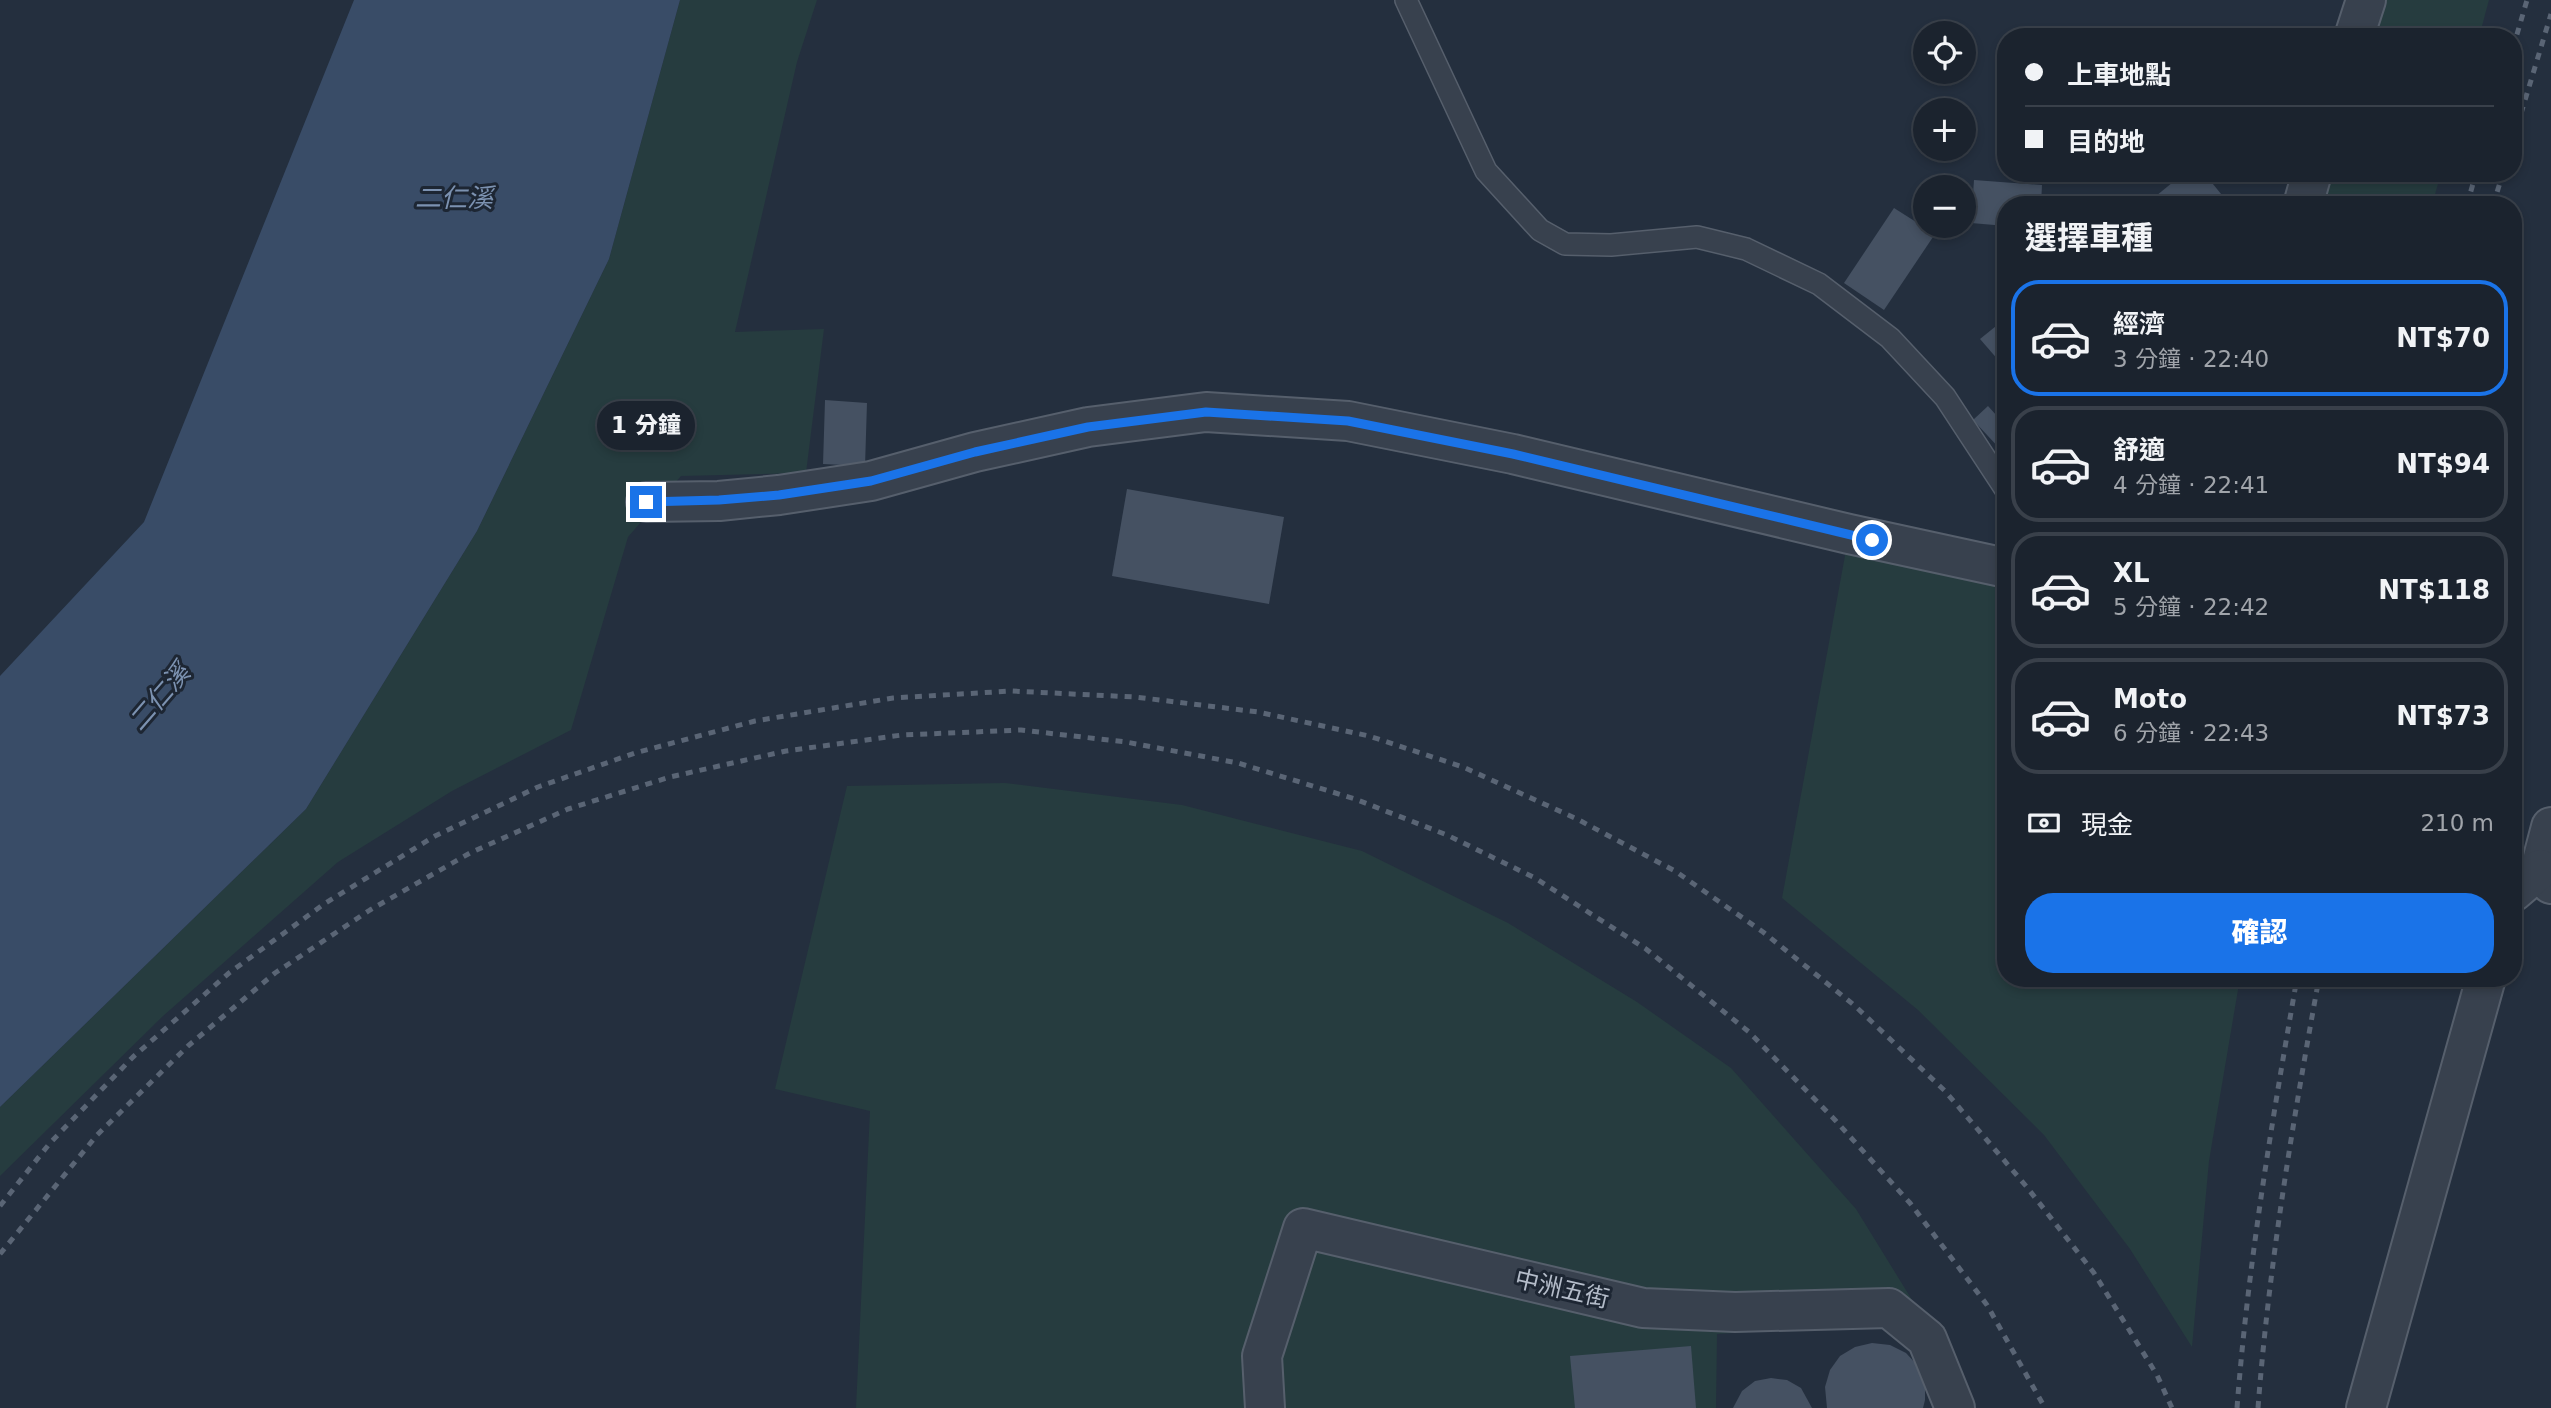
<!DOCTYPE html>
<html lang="zh-TW">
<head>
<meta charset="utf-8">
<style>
	body { margin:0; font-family:"DejaVu Sans","Noto Sans TC",sans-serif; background:#282f3a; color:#f1f3f6; height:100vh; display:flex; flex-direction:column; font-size:26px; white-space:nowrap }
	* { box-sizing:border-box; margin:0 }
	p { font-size:23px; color:#a0a4aa }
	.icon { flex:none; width:38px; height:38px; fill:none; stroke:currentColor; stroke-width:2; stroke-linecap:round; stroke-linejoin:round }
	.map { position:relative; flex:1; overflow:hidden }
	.panel { position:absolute; left:1997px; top:196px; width:525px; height:791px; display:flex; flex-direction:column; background:#1b232e; border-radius:28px; box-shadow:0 4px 10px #0003,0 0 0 2px #39404a }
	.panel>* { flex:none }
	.hud { position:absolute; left:1997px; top:28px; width:525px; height:154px; border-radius:28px; box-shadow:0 4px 10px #0003,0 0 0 2px #39404a; display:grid; align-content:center; height:154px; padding:0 28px; background:#1b232e }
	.tools { position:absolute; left:1913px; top:21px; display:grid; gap:14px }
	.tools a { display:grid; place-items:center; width:63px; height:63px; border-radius:50%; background:#1b232e; box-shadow:0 4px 10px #0003,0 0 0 2px #39404a; font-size:35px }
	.end { position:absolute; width:32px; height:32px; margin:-16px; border:9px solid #1a73e8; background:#fff; box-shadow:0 0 0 4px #fff }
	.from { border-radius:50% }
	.bubble { position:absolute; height:49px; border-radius:24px; background:#1b232e; box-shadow:0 4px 10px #0003,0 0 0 2px #39404a; font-size:23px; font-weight:800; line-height:49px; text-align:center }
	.hud b { display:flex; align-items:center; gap:24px; height:66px; font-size:26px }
	.hud b+b { border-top:2px solid #39404a }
	.hud i { width:18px; height:18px; background:#f1f3f6 }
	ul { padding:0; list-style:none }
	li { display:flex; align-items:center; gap:21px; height:116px; margin:0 14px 10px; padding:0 14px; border:4px solid #39404a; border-radius:28px }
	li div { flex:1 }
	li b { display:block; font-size:26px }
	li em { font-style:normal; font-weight:800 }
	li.selected { border-color:#1a73e8 }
	li>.icon { width:63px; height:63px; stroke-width:1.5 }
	h2 { padding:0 28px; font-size:32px; line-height:84px }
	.pay { display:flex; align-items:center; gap:18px; height:77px; padding:0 28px; font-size:26px }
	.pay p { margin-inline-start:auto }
	.action { display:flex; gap:14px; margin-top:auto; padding:14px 28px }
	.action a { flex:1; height:80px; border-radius:28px; background:#1a73e8; color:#fff; font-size:28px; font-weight:800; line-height:80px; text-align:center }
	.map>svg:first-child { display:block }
	.green { fill:#263c3f }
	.water { fill:#394c67 }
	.building { fill:#455162 }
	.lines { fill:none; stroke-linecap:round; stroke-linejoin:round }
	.lane-casing { stroke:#565f6c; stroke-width:24 }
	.street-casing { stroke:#565f6c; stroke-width:42 }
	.lane { stroke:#38414e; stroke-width:21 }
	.street { stroke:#38414e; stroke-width:38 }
	.rail { stroke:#5a6575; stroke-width:5; stroke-dasharray:7 7; stroke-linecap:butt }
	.route { stroke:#1a73e8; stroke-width:9 }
	.labels { text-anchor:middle; stroke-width:6; stroke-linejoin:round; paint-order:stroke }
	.street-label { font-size:24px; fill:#b4bcc9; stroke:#1d2633 }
	.water-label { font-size:26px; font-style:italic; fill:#7c92b1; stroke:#1d2633 }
</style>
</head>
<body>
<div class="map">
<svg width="2551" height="1408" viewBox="0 0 2551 1408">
	<rect width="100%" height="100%" fill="#242f3e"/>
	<!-- green -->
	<g class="green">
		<path d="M680,0H817L797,62L735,332L824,329L806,473L681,476L628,537L571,730L452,791L338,862L163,1016L0,1176V1107L306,809L477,531L609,259Z"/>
		<path d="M2386,0H2489L2479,37H2374Z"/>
		<path d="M2332,173H2441L2432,205H2322Z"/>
		<path d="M1849,534L2005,578L2006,978H2240L2209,1161L2192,1347L2130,1249L2044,1135L1918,1010L1782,898Z"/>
		<path d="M1005,783L1182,805L1362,851L1508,923L1637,1002L1731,1068L1856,1209L1925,1321L1717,1334L1716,1408H856L870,1111L775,1089L847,786Z"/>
	</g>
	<!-- water -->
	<path class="water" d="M354,0H680L609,259L477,531L306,809L0,1107V676L144,522Z"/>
	<!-- building -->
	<g class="building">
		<path d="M2184,173H2204L2230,205H2145Z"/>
		<path d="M1974,180L2042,185L2041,205H2006V226L1971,223Z"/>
		<path d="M1894,208L1935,234L1884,310L1844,283Z"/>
		<path d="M2006,318V369L1980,339Z"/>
		<path d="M825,400L867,403L865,466L823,464Z"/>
		<path d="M1988,406L2006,426V448L2002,451L1973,420Z"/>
		<path d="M1127,489L1284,517L1269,604L1112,576Z"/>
		<path d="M1872,1343L1890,1345L1906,1353L1918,1366L1925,1383V1400L1923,1408H1827L1825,1387L1830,1370L1840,1356L1855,1347Z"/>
		<path d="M1691,1346L1696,1408H1575L1570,1356Z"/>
		<path d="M1771,1378L1787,1380L1801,1388L1812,1408H1733L1742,1391L1755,1381Z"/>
	</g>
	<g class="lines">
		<!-- lane casing -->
		<g class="lane-casing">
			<path id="lane" d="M1406,0L1486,171L1540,230L1565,244L1611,245L1697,237L1746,249L1819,284L1890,338L1945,397L2006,490"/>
		</g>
		<!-- street casing -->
		<g class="street-casing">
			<g id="street">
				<path d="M2354,37L2366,0"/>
				<path d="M2303,205L2312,173"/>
				<path d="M646,502L719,501L779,495L871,481L975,452L1088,427L1206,412L1348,421L1513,454L1849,534L2006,568"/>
				<path d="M2551,827L2540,869L2551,884"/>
				<path d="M2513,892L2540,869"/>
				<path d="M1265,1408L1262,1356L1303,1228L1643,1308L1735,1312L1889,1308L1927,1339L1955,1408"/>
				<path d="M2366,1408L2486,978"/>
			</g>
		</g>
		<!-- lane -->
		<use href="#lane" class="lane"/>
		<!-- street -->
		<use href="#street" class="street"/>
		<!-- rail -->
		<g class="rail">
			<path d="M2513,48L2527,0"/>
			<path d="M2513,140L2551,14"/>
			<path d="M2467,205L2476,173"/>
			<path d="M2493,205L2503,173"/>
			<path d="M0,1206L50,1143L133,1057L229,973L324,904L435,836L538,787L635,753L755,721L893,698L1011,691L1135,697L1258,712L1369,736L1463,767L1577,819L1675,871L1763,932L1854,1005L1945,1091L2026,1186L2094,1273L2157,1375L2172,1408"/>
			<path d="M0,1254L97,1135L188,1046L275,973L370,910L470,853L568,809L670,777L786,751L902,735L1021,730L1126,742L1238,763L1355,799L1447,835L1535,878L1646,949L1749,1032L1835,1120L1910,1203L1987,1305L2045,1408"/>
			<path d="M2237,1408C2248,1264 2272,1121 2297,978"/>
			<path d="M2258,1408C2269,1264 2293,1121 2319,978"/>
		</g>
	</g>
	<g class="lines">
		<!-- route -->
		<path class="route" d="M646,502L719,500L779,495L871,481L975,452L1088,427L1206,412L1348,421L1513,454L1872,540"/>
	</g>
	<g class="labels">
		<!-- street labels -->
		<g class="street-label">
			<text transform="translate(1562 1289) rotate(13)" y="8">中洲五街</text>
		</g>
		<!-- water labels -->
		<g class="water-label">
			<text x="454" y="207">二仁溪</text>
			<text transform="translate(159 697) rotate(-49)" y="9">二仁溪</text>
		</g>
	</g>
</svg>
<div class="tools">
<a><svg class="icon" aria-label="locate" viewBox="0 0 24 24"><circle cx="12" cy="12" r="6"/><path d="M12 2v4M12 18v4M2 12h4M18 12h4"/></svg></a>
<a>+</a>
<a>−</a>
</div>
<i class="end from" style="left:1872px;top:540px"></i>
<i class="end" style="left:646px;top:502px"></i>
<div class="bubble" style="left:597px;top:401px;width:98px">1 分鐘</div>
<div class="hud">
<b><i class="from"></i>上車地點</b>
<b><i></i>目的地</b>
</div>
<section class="panel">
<h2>選擇車種</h2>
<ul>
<li class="selected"><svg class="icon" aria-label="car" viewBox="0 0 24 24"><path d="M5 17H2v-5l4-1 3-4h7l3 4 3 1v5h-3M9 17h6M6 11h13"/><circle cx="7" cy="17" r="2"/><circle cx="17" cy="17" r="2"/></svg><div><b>經濟</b><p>3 分鐘 · 22:40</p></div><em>NT$70</em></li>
<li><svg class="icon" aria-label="car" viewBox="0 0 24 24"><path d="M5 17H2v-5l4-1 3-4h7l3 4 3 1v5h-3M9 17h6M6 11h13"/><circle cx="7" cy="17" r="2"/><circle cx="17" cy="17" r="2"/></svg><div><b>舒適</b><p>4 分鐘 · 22:41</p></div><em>NT$94</em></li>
<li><svg class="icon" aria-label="car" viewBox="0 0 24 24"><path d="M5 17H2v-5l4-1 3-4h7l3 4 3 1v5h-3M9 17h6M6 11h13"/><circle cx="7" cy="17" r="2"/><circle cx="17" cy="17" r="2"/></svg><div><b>XL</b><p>5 分鐘 · 22:42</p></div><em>NT$118</em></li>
<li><svg class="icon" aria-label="car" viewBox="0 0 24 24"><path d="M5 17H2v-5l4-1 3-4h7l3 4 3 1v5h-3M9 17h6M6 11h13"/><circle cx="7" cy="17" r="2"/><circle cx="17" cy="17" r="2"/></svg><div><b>Moto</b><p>6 分鐘 · 22:43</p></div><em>NT$73</em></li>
</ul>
<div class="pay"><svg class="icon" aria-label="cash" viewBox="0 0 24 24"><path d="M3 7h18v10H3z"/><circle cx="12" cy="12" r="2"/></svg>現金<p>210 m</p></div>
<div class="action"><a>確認</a></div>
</section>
</div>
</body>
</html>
